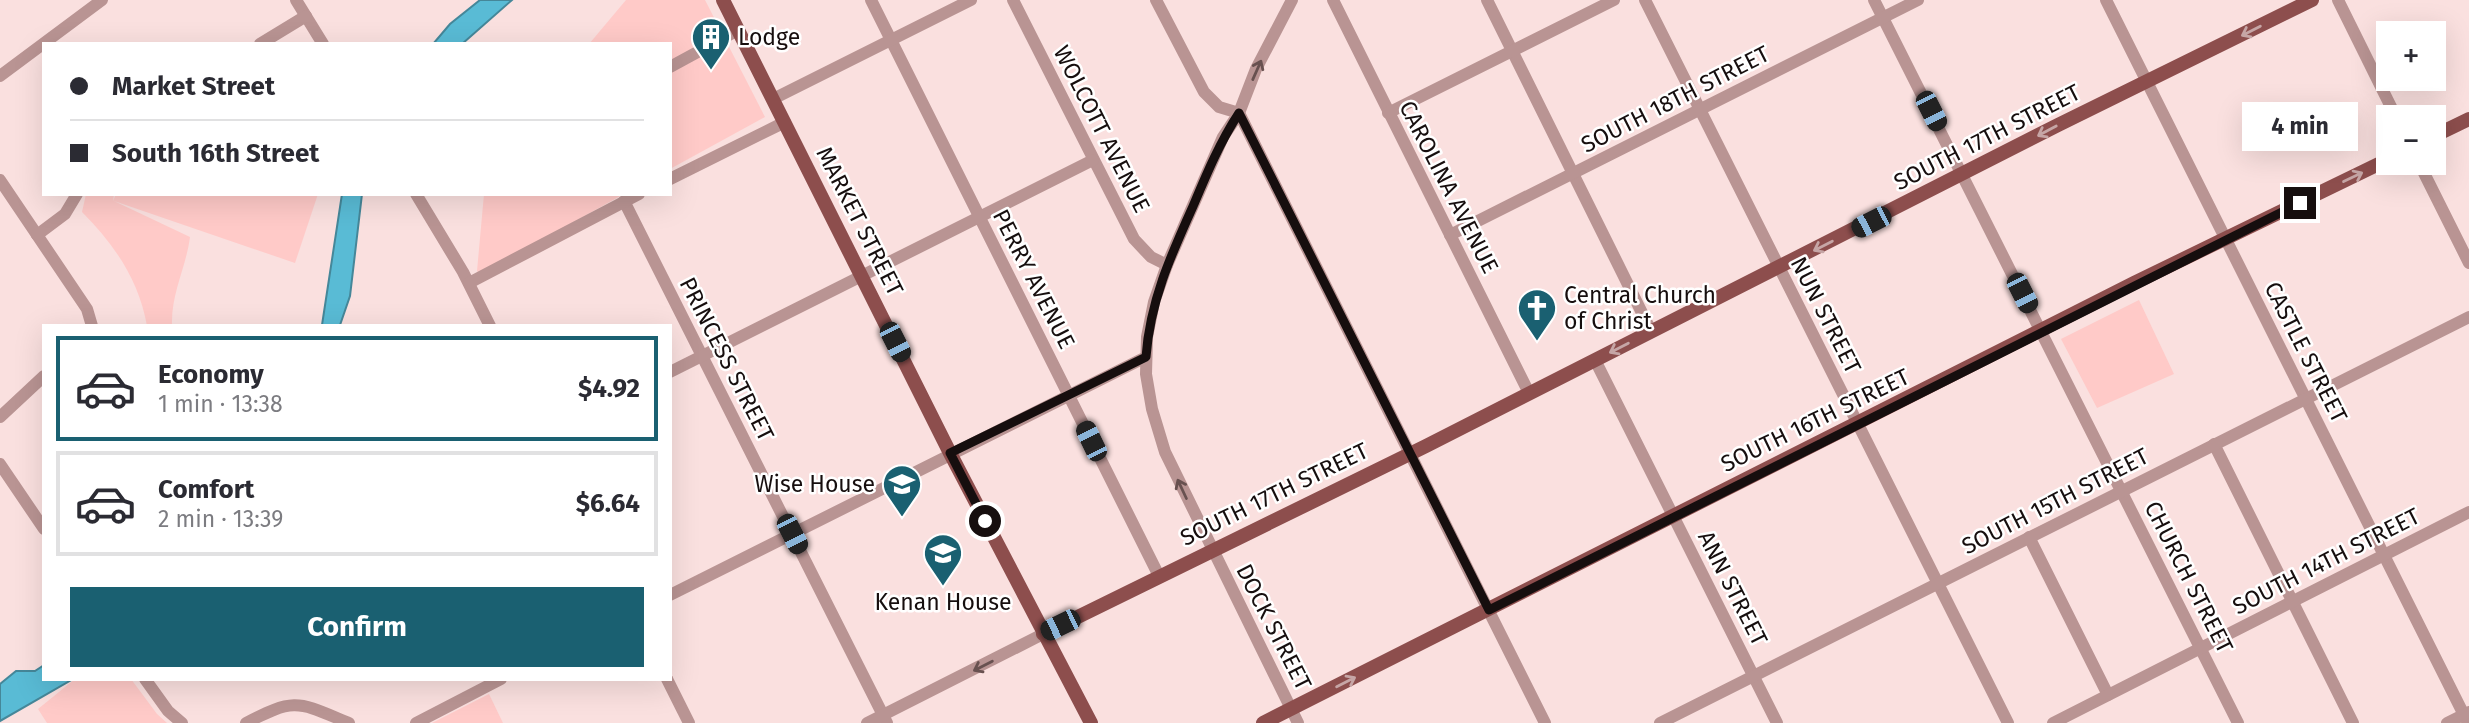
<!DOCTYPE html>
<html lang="en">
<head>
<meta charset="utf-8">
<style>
	body { margin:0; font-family:"Fira Sans",sans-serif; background:#f2f2f3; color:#2b2b33; height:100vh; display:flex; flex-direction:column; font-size:26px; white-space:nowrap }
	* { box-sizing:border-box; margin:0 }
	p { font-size:23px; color:#7c7c81 }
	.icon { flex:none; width:38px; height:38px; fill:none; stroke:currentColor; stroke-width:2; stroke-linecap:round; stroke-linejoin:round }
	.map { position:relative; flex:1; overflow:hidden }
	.drawer { position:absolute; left:42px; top:324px; width:630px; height:357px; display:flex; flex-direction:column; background:#fff; border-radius:0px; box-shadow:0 7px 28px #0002 }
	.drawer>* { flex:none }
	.banner { position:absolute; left:42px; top:42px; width:630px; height:154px; border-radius:0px; box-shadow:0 7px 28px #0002; display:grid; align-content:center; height:154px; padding:0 28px; background:#fff }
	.buttons { position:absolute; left:2376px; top:21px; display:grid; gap:14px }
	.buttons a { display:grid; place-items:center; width:70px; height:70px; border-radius:0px; background:#fff; box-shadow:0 7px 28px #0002; font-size:35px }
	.end { position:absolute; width:32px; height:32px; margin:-16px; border:9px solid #160e0e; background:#fff; box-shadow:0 0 0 4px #fff }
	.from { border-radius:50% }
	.bubble { position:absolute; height:49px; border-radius:0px; background:#fff; box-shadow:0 7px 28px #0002; font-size:23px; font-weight:700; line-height:49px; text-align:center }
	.car { position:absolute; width:21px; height:42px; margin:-21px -10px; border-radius:9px; box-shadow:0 0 5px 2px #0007; background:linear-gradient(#222 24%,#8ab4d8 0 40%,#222 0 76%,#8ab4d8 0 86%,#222 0) }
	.banner b { display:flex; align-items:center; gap:24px; height:66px; font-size:26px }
	.banner b+b { border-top:2px solid #e1e1e2 }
	.banner i { width:18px; height:18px; background:#2b2b33 }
	ul { padding:12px 0 0; list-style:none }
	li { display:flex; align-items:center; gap:21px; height:105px; margin:0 14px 10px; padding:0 14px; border:4px solid #e1e1e2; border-radius:0px }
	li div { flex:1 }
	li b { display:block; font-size:26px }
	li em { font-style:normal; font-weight:700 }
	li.active { border-color:#1a6071 }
	li>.icon { width:63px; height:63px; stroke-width:1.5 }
	.button { display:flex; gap:14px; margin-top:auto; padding:14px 28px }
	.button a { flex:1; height:80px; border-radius:0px; background:#1a6071; color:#fff; font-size:28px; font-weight:700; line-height:80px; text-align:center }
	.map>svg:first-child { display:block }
	.green { fill:#ffcac8 }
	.water { fill:#59bbd5; stroke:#458799; stroke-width:2 }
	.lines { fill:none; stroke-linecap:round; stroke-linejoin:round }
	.minor { stroke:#b99493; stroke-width:12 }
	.major { stroke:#8d4e4d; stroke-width:14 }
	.oneway { stroke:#c6a6a6 }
	.oneway2 { stroke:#685150 }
	.route { stroke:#160e0e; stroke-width:9 }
	.labels { text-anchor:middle; stroke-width:5; stroke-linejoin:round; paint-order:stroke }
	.poi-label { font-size:23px; fill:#160e0e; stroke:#fff; text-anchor:start }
	.street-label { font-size:23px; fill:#160e0e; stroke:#fff }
</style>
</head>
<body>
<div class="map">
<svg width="2469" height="723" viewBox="0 0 2469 723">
	<rect width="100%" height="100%" fill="#fae0df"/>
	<!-- green -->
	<g class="green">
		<path d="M626,0H705L765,117L670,169V44H589Z"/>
		<path d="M86,194H114L113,201L116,194H318L295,263L114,201L190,237C186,268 171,293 172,325L147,326C139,280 114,244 82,212Z"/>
		<path d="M484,194H624L480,274L477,271Z"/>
		<path d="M2139,300L2174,374L2097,408L2061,339Z"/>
		<path d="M75,679H131L157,714L167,723H47L38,709Z"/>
		<path d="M489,694L503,723H432Z"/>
	</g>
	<!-- water -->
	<g class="water">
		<path d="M480,0H512L462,44H433L450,24Z"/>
		<path d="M342,194H362L350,296L340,325H322Z"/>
		<path d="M44,665V679H73L0,721V684L16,671H35Z"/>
	</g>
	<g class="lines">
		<!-- minor -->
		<g class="minor">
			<path d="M296,0L323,44"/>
			<path d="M871,0L1159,576"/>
			<path d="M1013,0L1134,239L1151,257L1167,265"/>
			<path d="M1156,0L1204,92L1219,107L1239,113L1545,723"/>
			<path d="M1292,0L1256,69L1239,113L1223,137L1167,265L1154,302L1147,337L1146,374L1152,409L1165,452L1298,723"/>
			<path d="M1333,0L1529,393"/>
			<path d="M1487,0L1651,331"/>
			<path d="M1645,0L2008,723"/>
			<path d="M1874,0L2238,723"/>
			<path d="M2106,0L2468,723"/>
			<path d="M2338,0L2396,117"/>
			<path d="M260,44L306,16"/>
			<path d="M670,67L738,30"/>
			<path d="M0,76L102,0"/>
			<path d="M773,99L971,0"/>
			<path d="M1388,113L1614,0"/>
			<path d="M2419,163L2469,263"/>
			<path d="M670,179L785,122"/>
			<path d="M0,180L87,309L92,326"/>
			<path d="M416,194L463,272L490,326"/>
			<path d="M624,201L887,723"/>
			<path d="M37,235L65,214L77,194"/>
			<path d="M1450,235L1918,0"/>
			<path d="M469,283L639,194"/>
			<path d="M1595,360L1777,723"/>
			<path d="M670,372L1093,160"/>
			<path d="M0,417L44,376"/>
			<path d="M2214,444L2353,723"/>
			<path d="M0,464L44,529"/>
			<path d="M2029,537L2108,695"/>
			<path d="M670,595L1146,357"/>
			<path d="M145,679L168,711L182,723"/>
			<path d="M667,679L689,723"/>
			<path d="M246,723C296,697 298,702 349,723"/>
			<path d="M416,723L501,679"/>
			<path d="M867,723L1043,634"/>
			<path d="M1660,723L2469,317"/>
			<path d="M2053,723L2469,512"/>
			<path d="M2447,723L2469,712"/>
		</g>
		<!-- major -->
		<g class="major">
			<path d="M723,0L950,453L1091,723"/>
			<path d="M2434,136L2469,119"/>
			<path d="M1043,634L1426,446L2058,125L2312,0"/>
			<path d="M1263,723L2134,283L2389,159"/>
		</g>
	</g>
	<!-- one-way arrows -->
	<defs><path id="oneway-shaft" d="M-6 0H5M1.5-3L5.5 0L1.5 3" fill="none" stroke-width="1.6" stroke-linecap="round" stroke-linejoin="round" transform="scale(1.75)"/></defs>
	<g class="oneway">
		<use href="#oneway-shaft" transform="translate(2251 31) rotate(153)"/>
		<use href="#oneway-shaft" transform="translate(2047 131) rotate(152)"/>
		<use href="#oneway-shaft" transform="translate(2353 177) rotate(-26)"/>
		<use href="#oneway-shaft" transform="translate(1823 246) rotate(153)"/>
		<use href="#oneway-shaft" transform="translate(1619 348) rotate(153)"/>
		<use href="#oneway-shaft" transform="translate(1346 682) rotate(-27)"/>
	</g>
	<g class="oneway2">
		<use href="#oneway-shaft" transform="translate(1257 70) rotate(-66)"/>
		<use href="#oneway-shaft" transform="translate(1182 489) rotate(-115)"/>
		<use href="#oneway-shaft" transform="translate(983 666) rotate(153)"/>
	</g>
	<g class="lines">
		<!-- route -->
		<path class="route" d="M985,521L950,453L1146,357C1150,301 1171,255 1194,204C1207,173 1220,142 1239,113L1489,610L2300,203"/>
	</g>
	<!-- icons -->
	<defs>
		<g id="building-pin" transform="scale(2.0125)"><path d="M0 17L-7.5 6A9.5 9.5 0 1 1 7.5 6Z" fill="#1a6071" stroke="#fff"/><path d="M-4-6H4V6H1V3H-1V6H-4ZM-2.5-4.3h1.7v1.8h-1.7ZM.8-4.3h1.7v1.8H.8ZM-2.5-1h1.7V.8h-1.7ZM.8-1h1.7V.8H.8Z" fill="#fff"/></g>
		<g id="church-pin" transform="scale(2.0125)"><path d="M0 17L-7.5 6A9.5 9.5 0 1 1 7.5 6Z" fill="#1a6071" stroke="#fff"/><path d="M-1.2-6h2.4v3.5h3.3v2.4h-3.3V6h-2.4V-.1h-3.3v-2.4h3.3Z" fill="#fff"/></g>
		<g id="university-pin" transform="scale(2.0125)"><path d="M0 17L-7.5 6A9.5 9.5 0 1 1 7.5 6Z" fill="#1a6071" stroke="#fff"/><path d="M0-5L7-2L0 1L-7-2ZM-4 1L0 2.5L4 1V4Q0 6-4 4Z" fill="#fff"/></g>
	</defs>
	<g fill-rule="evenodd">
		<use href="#building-pin" x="711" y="37"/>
		<use href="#church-pin" x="1537" y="308"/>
		<use href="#university-pin" x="902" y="484"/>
		<use href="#university-pin" x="943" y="553"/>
	</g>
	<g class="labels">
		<!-- poi labels -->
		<g class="poi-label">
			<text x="738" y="45">Lodge</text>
			<text x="1564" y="303">Central Church<tspan x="1564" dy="26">of Christ</tspan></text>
			<text x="875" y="492" text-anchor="end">Wise House</text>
			<text x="943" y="610" text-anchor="middle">Kenan House</text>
		</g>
		<!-- street labels -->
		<g class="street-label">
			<text transform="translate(1675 99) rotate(-27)" y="8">SOUTH 18TH STREET</text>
			<text transform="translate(1102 129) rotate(63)" y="8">WOLCOTT AVENUE</text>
			<text transform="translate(1987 137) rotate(-27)" y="8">SOUTH 17TH STREET</text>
			<text transform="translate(1449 187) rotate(63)" y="8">CAROLINA AVENUE</text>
			<text transform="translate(860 221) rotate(63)" y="8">MARKET STREET</text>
			<text transform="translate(1034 279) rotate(63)" y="8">PERRY AVENUE</text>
			<text transform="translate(1826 315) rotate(63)" y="8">NUN STREET</text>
			<text transform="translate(2306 352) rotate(63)" y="8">CASTLE STREET</text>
			<text transform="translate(727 359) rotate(63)" y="8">PRINCESS STREET</text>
			<text transform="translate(1815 420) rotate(-26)" y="8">SOUTH 16TH STREET</text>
			<text transform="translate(1274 494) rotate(-26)" y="8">SOUTH 17TH STREET</text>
			<text transform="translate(2055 501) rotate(-27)" y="8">SOUTH 15TH STREET</text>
			<text transform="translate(2326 561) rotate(-27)" y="8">SOUTH 14TH STREET</text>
			<text transform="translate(2189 577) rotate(63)" y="8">CHURCH STREET</text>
			<text transform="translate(1733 588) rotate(63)" y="8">ANN STREET</text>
			<text transform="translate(1274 627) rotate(63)" y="8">DOCK STREET</text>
		</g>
	</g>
</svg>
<div class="buttons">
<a>+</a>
<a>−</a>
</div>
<i class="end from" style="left:985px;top:521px"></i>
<i class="end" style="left:2300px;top:203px"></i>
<div class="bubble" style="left:2242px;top:102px;width:116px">4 min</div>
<i class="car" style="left:1931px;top:111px;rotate:153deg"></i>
<i class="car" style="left:1871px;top:222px;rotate:243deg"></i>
<i class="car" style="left:2022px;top:293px;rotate:153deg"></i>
<i class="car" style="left:895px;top:342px;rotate:153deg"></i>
<i class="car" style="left:1091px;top:441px;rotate:334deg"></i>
<i class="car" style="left:792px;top:534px;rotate:153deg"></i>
<i class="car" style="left:1060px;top:625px;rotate:244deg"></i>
<div class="banner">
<b><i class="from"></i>Market Street</b>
<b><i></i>South 16th Street</b>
</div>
<section class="drawer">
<ul>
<li class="active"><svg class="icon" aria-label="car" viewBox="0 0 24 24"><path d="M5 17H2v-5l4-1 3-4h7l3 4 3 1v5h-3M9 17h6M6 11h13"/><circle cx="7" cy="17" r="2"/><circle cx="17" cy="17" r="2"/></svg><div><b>Economy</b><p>1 min · 13:38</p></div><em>$4.92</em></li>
<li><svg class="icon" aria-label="car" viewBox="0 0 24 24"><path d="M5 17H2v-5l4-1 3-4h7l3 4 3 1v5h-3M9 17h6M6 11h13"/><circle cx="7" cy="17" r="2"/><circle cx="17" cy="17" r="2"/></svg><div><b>Comfort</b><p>2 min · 13:39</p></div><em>$6.64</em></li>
</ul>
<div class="button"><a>Confirm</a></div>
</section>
</div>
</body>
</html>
